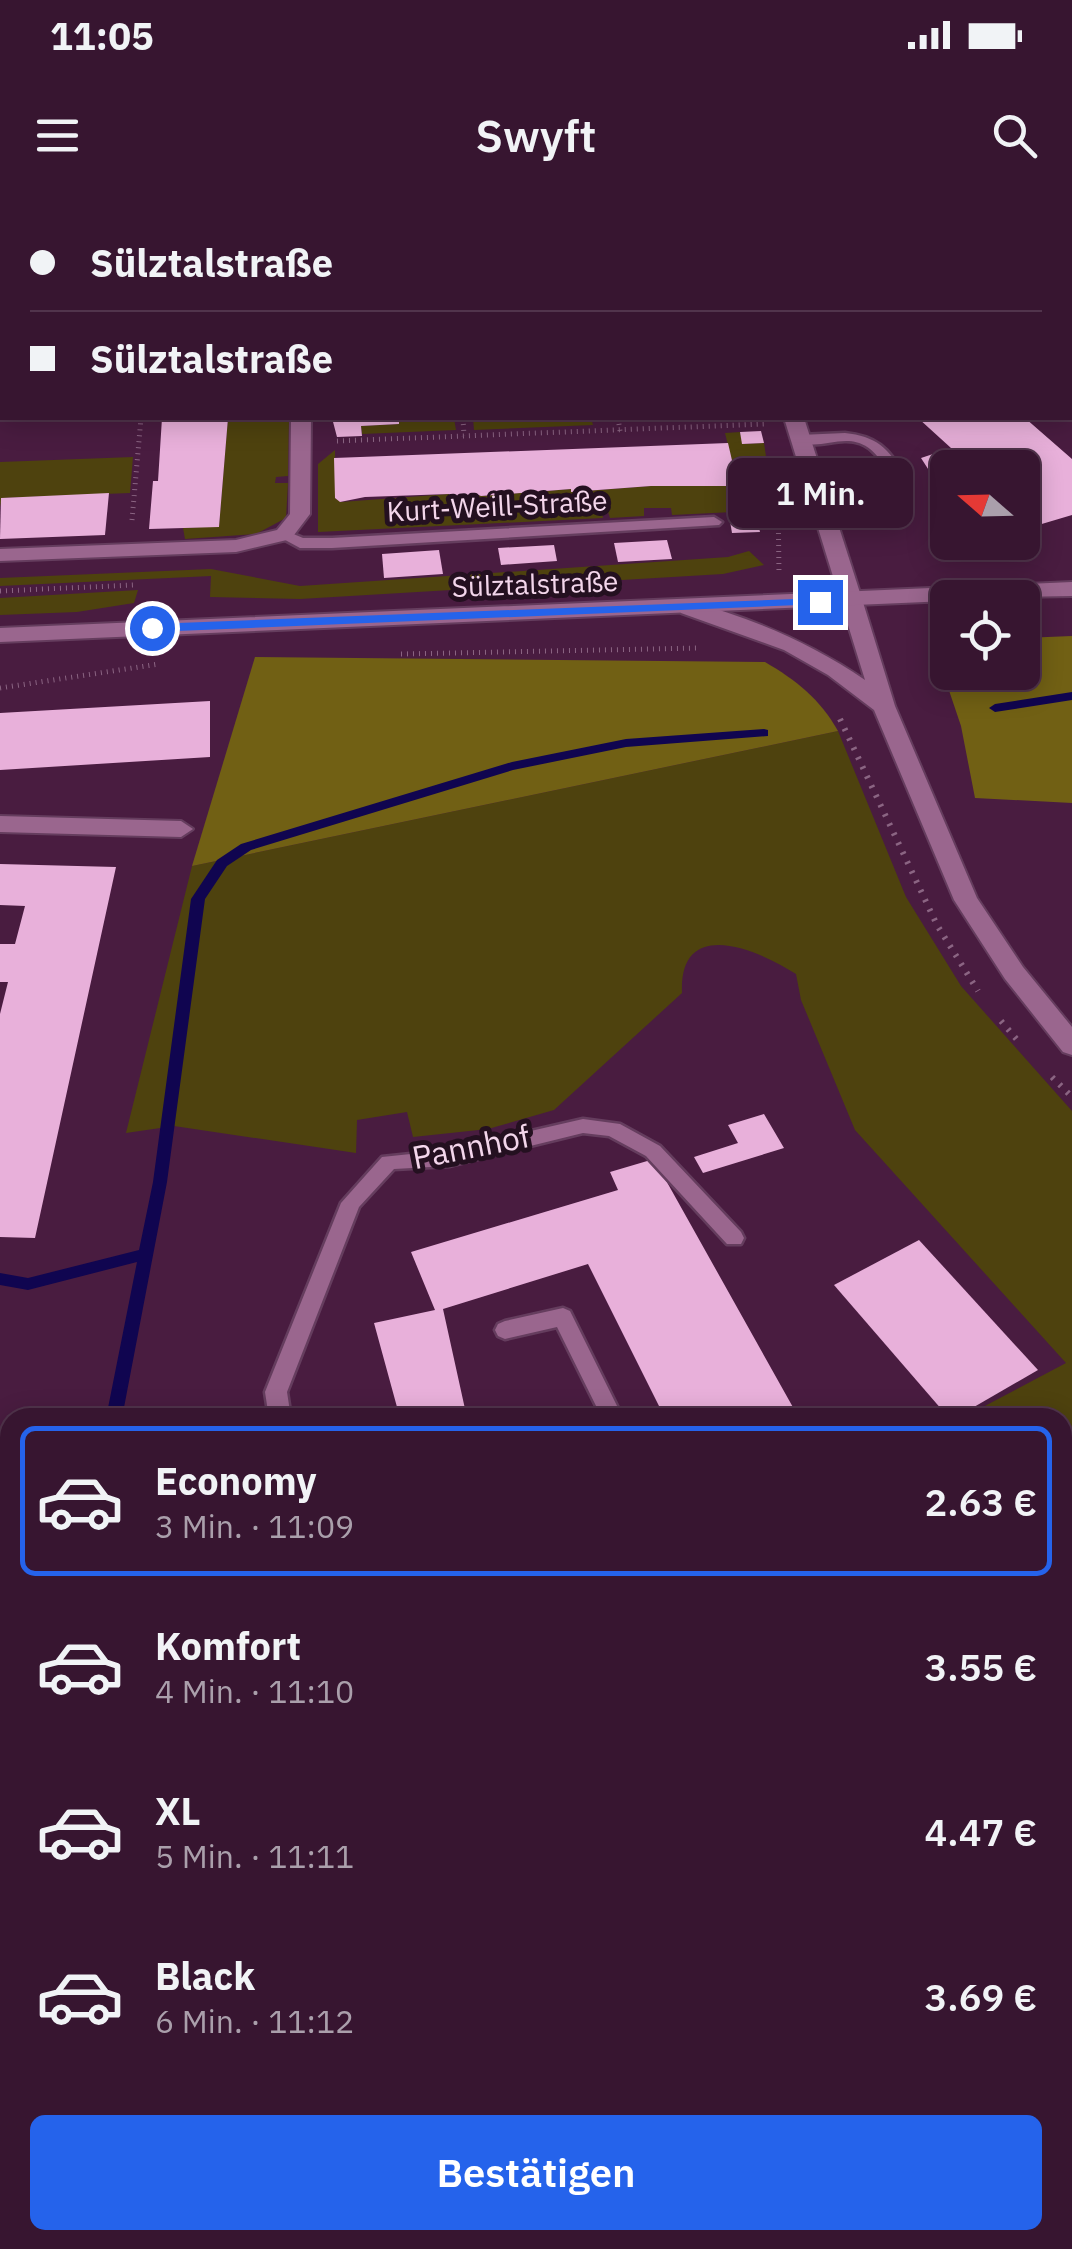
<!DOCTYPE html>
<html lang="de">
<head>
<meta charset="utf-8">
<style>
	body { margin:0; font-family:"IBM Plex Sans",sans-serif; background:#42223c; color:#f1f3f6; height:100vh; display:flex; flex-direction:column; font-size:38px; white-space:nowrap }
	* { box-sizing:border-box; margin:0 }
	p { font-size:32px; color:#aa9fab }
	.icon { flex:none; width:55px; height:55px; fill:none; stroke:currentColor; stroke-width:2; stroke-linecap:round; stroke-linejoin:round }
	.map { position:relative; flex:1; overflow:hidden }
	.side { position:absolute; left:0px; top:1208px; width:1072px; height:842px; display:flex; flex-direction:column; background:#371530; border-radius:30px 30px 0 0; box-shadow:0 5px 25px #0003,0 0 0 2px #51344c }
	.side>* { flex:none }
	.top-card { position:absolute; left:0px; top:0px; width:1072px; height:220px; box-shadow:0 5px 25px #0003,0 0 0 2px #51344c; display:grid; align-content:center; height:220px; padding:0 30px; background:#371530 }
	.needle { width:65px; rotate:290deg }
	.controls { position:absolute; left:930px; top:250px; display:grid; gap:20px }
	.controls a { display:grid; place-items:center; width:110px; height:110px; border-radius:15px; background:#371530; box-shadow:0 5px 25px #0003,0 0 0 2px #51344c; font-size:50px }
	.end { position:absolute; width:45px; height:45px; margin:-22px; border:12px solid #2563eb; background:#fff; box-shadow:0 0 0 5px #fff }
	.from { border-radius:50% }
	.bubble { position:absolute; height:70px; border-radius:15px; background:#371530; box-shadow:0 5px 25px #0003,0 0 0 2px #51344c; font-size:32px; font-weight:600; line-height:70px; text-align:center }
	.top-card b { display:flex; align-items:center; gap:35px; height:95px; font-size:38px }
	.top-card b+b { border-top:2px solid #51344c }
	.top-card i { width:25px; height:25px; background:#f1f3f6 }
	ul { padding:18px 0 0; list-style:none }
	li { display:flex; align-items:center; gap:30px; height:150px; margin:0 20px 15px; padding:0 10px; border:5px solid transparent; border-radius:15px }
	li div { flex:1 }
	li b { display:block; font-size:38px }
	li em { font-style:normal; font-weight:600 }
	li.selected { border-color:#2563eb }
	li>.icon { width:90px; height:90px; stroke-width:1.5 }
	.button { display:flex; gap:20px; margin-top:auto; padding:20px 30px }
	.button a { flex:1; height:115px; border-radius:15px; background:#2563eb; color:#fff; font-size:40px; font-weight:600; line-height:115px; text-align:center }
	.status { display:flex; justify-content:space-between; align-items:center; height:70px; padding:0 50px; background:#371530; direction:ltr }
	.status svg { height:28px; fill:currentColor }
	header { display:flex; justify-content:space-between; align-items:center; height:130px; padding:0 30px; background:#371530; font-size:45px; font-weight:600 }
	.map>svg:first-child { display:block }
	.green { fill:#4e420e }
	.forest { fill:#716014 }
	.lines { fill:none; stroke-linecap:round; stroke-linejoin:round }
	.stream { fill:#100550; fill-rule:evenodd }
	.building { fill:#e8b0da }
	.service-casing { stroke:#653d5e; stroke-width:5 }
	.minor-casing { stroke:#653d5e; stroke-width:4 }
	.tertiary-casing { stroke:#653d5e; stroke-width:4 }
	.secondary-casing { stroke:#653d5e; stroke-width:4 }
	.path-far2 { stroke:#8b6583; stroke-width:5; stroke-dasharray:1 5; stroke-linecap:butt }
	.path-far1 { stroke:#8b6583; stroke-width:6; stroke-dasharray:2.5 8; stroke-linecap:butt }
	.path { stroke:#8b6583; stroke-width:8; stroke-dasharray:2.5 9; stroke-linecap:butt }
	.service { fill:#9a668e; fill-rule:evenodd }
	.minor { fill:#9a668e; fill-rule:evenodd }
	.tertiary { fill:#9a668e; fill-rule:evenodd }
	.secondary { fill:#9a668e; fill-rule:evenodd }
	.route { fill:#2563eb }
	.labels { text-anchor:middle; stroke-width:10; stroke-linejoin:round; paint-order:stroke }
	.far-street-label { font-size:28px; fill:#f3d6eb; stroke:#241020 }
	.street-label { font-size:32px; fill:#f3d6eb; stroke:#241020 }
</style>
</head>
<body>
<div class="status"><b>11:05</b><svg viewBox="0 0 49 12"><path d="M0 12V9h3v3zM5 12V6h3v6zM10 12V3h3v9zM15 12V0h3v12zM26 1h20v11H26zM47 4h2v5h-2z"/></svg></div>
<header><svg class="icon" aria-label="menu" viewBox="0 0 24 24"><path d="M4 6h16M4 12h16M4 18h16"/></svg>Swyft<svg class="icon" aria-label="search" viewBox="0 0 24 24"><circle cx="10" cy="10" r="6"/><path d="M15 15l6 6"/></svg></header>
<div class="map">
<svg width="1072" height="2049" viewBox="0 0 1072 2049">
	<rect width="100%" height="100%" fill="#491c40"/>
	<!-- green -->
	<g class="green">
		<path d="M808,0H1072V222L1066,218H1070V2Z"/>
		<path d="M228,218H289L288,276L276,277L275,283H288L286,318L256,334L185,339L183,328L219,326Z"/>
		<path d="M399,218H454L456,230L362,234L361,226L399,224Z"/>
		<path d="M473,218H486L487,221L591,218L593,225L474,230Z"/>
		<path d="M740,232L743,244L764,243L774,310L672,315L671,308H644V316L610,318L608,312L602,313L603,318L318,332V264L335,250V298L341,302L449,294L452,297L473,296V293L482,296L571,289L572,292L651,286H732L737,281L725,233Z"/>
		<path d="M133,257L130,293L2,298L0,307V262Z"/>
		<path d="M749,351L764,365L723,374L300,399L210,397L211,376L0,386V378L211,369L300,386L728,357Z"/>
		<path d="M138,390L134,403L77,412L0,415V398Z"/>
		<path d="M838,531L906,697L961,786L1072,911V1414L1063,1417L1062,1218L964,1217L1066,1163L855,930L801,800L796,774C757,749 679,716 682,793L554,910L488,929L413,937L407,912L357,920L356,953L174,926L126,933L192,666Z"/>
		<path d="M1063,1611L1072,1626V2049H954L929,2040H1062Z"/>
		<path d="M493,2040H610L608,2049H491Z"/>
	</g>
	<!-- forest -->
	<g class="forest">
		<path d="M1072,436V603L975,598L961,526L933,443L947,442L948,472H1022L1023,438Z"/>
		<path d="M255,457L765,462C796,480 820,499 838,531L192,666Z"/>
	</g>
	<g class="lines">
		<!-- stream -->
		<g class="stream">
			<path d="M1072,492V500L995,512L989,508L995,504Z"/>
			<path d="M764,529L768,530V536L626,547L513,570L251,650L227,666L205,699L167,982L122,1218H106L137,1062L28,1090L0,1085V1073L28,1078L139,1050L153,982L191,699L217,660L241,644L512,562L626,539Z"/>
			<path d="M10,1677V1709L7,1718L0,1720V1688L3,1680Z"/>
		</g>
	</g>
	<!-- building -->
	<g class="building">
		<path d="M162,218H228L219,327L149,329L153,281H158Z"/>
		<path d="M332,218H399V224L361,226L362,236L337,237Z"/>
		<path d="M918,218H1025L1072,259V315L1035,326L1022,315V268H948V300L921,258L951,248Z"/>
		<path d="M761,231L764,243L742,244L740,232Z"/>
		<path d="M728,243L737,282L732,286H651L571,292V289L481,296L473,293L474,296L452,297L449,294L365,297L340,302L335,298L334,258Z"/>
		<path d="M109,293L105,335L0,339L1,298Z"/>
		<path d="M756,314L760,332L732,333L729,315Z"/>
		<path d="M667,340L672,359L618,362L614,343Z"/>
		<path d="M554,345L557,361L501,365L498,348Z"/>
		<path d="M439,350L443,374L384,378L382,354Z"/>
		<path d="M210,501V557L0,570V513Z"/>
		<path d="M0,664L116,667L35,1038L0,1037V814L8,782H0V744H15L25,706L0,705Z"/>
		<path d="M764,914L784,948L703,973L694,957L738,943L728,925Z"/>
		<path d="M654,959L799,1218H665L588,1064L443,1109L467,1218H400L374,1123L435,1110L411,1052L618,990L610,972Z"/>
		<path d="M919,1040L1038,1170L955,1218H949L834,1085Z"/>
		<path d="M130,2040H241L240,2049H129Z"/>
		<path d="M386,2040H493L491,2049H384Z"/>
		<path d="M659,2040H776L774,2049H663L658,2048Z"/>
	</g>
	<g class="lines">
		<!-- service casing -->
		<g class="service-casing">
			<g id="service">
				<path d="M845,233C875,236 890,248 903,275L894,287L815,299V293L884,280L889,275C859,213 824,259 793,239L800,235Z"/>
				<path d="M714,317L722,322L719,325L332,348H300L276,335L284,330L303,338H332Z"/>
				<path d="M583,919L620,924L660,946L741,1032L744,1038L741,1044H727L646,956L609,936L583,933L449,966L394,969L359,1007L287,1192L291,1218H269L265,1192L341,1003L382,957L449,950Z"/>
				<path d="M563,1108L570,1111L623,1218H602L557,1127L505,1139L498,1136L495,1130L498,1124L505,1121Z"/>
				<path d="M32,2040H60L59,2049H31Z"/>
			</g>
		</g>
		<!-- minor casing -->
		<g class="minor-casing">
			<g id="minor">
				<path d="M151,0H169V2H152Z"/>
				<path d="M437,0H455L456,2H439Z"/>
				<path d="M0,103L2,104V115H0Z"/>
				<path d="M291,218H311L310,314L291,339L236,352L0,361V349L236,340L277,330L290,314Z"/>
				<path d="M784,218H804L862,399L859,404L851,406L840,399Z"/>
				<path d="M0,616L181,621L193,629L181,637L0,632Z"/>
				<path d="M1072,1480V1510L1062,1513V1483Z"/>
				<path d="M10,1855V1891L0,1895V1859Z"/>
			</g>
		</g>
		<!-- tertiary casing -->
		<g class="tertiary-casing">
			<path id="tertiary" d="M851,392L862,399L895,506L977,698L1023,767L1072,827V855L1063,852L1005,779L954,700L874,510L828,475L784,450L681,413L678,408L689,401C752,418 811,443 865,480L840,399Z"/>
		</g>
		<!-- secondary casing -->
		<g class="secondary-casing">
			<path id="secondary" d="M1072,382V396L948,398V401L0,442V428Z"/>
		</g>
		<!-- path-far2 -->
		<g class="path-far2">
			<path d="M463,218L464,236"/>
			<path d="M618,218L620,231"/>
			<path d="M337,241L764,224"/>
			<path d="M778,297L779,373"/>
			<path d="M743,313L780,311"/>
			<path d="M132,320L141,218"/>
			<path d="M0,391L134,385"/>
			<path d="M401,454L699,448"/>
			<path d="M0,488L159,464"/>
		</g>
		<!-- path-far1 -->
		<g class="path-far1">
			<path d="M840,519L937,725L978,791"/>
			<path d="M1001,821L1019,842"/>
			<path d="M1052,877L1072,897"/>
		</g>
		<!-- path -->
		<g class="path">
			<path d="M1062,1440L1072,1437"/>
			<path d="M1062,1549L1072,1546"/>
			<path d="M1062,1579L1072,1594"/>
			<path d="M0,1809L10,1805"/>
			<path d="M0,1937L10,1932"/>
			<path d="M335,2049L338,2040"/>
			<path d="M629,2049L631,2040"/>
		</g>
		<!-- service -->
		<use href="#service" class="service"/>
		<!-- minor -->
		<use href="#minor" class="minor"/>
		<!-- tertiary -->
		<use href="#tertiary" class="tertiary"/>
		<!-- secondary -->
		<use href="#secondary" class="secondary"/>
	</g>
	<!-- route -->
	<path class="route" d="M820,398L824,399V404L152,432L146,428L152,424Z"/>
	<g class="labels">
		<!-- far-street labels -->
		<g class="far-street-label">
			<text transform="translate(497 306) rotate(-3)" y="10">Kurt-Weill-Straße</text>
			<text transform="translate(535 384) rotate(-2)" y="10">Sülztalstraße</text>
		</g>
		<!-- street labels -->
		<g class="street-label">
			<text transform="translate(471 947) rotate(-11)" y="11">Pannhof</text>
		</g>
	</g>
</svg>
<div class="controls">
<a><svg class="needle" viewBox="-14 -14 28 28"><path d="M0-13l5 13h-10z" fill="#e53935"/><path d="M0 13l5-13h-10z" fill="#aa9fab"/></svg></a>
<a><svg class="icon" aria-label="locate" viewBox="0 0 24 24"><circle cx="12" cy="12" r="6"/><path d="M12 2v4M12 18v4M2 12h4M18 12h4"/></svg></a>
</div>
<i class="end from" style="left:152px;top:428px"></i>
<i class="end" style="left:820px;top:402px"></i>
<div class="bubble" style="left:728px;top:258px;width:185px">1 Min.</div>
<div class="top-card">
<b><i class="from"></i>Sülztalstraße</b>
<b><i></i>Sülztalstraße</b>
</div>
<section class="side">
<ul>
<li class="selected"><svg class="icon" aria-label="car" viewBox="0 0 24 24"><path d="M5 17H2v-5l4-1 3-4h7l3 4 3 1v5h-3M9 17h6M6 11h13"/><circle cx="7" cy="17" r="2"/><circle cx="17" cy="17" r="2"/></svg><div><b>Economy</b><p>3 Min. · 11:09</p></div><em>2.63 €</em></li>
<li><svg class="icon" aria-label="car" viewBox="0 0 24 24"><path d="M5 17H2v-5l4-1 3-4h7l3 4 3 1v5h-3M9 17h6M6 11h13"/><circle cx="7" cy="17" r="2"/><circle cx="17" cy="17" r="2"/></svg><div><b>Komfort</b><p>4 Min. · 11:10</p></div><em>3.55 €</em></li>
<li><svg class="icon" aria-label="car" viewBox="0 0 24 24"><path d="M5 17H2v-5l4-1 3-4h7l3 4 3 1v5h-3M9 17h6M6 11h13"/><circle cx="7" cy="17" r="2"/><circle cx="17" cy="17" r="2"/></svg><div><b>XL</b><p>5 Min. · 11:11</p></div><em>4.47 €</em></li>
<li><svg class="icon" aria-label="car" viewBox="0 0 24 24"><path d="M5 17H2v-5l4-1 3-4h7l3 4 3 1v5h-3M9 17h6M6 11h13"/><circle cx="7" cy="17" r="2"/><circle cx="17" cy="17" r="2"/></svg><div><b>Black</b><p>6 Min. · 11:12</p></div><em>3.69 €</em></li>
</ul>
<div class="button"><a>Bestätigen</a></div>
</section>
</div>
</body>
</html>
